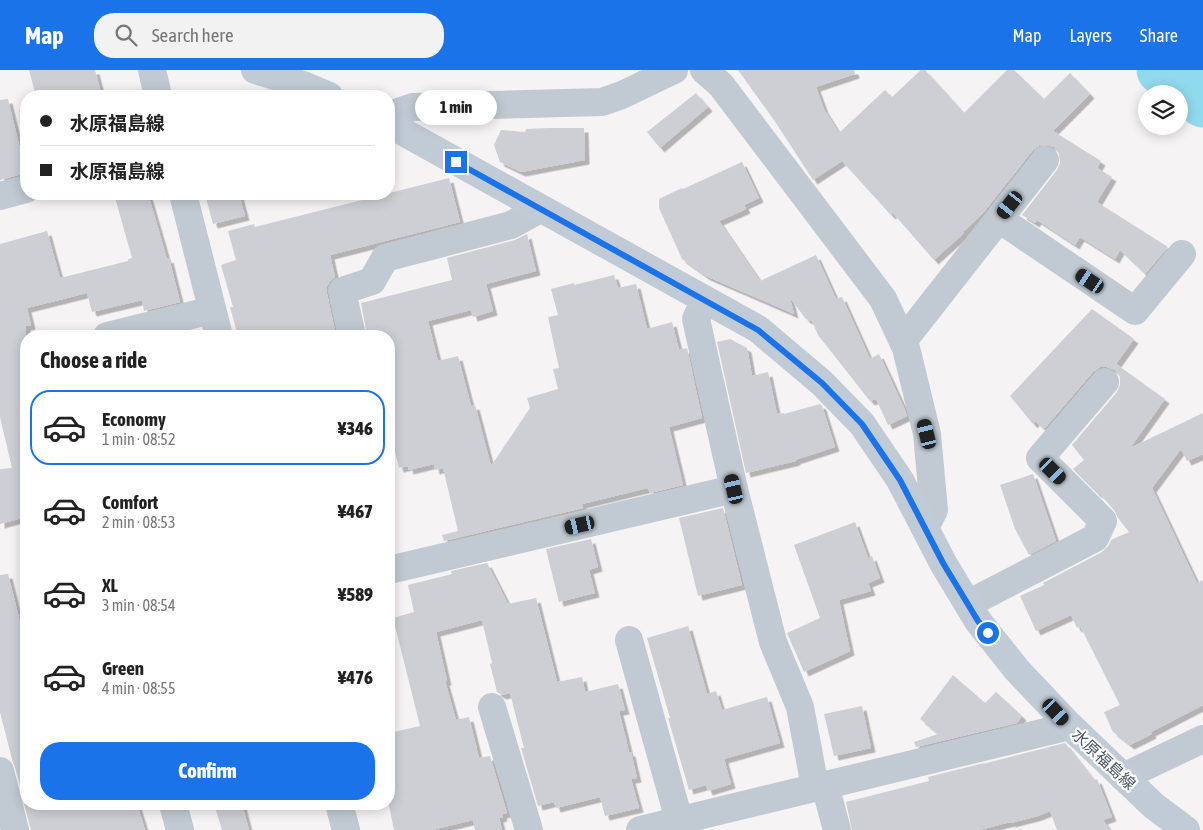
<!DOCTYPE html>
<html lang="en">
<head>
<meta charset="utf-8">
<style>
	body { margin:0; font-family:"Asap Condensed","Noto Sans JP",sans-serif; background:#f2f2f2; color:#222; height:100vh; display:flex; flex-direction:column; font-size:19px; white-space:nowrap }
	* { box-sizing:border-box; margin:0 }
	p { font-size:16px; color:#767676 }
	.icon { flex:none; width:28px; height:28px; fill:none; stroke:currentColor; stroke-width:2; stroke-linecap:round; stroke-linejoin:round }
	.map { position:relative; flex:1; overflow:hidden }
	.details { position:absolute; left:20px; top:260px; width:375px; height:480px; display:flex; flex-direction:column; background:#fff; border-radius:20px; box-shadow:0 2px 12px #0003 }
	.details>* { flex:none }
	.hud { position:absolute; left:20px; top:20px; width:375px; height:110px; border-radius:20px; box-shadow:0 2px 12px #0003; display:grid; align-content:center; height:110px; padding:0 20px; background:#fff }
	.fabs { position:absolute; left:1138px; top:15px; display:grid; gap:10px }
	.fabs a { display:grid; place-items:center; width:50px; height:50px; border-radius:50%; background:#fff; box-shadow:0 2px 12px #0003; font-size:25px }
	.end { position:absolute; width:22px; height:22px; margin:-11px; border:6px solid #1a73e8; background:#fff; box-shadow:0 0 0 2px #fff }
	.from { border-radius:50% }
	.bubble { position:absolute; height:35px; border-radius:18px; background:#fff; box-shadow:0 2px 12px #0003; font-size:16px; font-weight:800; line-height:35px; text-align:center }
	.car { position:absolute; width:15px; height:30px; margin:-15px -8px; border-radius:6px; box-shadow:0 0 4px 1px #0007; background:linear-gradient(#222 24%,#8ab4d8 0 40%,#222 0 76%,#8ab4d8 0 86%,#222 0) }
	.hud b { display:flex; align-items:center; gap:18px; height:48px; font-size:19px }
	.hud b+b { border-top:1px solid #e0e0e0 }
	.hud i { width:12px; height:12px; background:#222 }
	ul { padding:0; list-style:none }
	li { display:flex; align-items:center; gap:15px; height:75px; margin:0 10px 8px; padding:0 10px; border:2px solid transparent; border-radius:20px }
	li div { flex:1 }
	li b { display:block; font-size:19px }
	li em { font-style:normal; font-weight:800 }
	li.active { border-color:#1a73e8 }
	li>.icon { width:45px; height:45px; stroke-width:1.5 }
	h2 { padding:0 20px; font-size:22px; line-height:60px }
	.cta { display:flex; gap:10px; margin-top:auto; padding:10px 20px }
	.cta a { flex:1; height:58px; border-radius:20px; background:#1a73e8; color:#fff; font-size:20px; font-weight:800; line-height:58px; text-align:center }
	header { display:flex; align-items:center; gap:30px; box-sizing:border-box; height:70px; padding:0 25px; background:#1a73e8; color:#fff }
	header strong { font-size:24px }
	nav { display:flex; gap:28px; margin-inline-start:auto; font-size:18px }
	.search { width:350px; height:45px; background:#f2f2f2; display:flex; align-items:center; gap:12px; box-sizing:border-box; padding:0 18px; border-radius:20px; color:#767676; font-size:19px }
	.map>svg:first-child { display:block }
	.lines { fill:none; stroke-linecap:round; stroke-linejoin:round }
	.river { stroke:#90daee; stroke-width:49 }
	.building { fill:#cdcfd5; filter:url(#shadow) }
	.minor { stroke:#c1cad2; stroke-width:28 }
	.secondary { stroke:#c1cbd6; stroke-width:28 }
	.route { stroke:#1a73e8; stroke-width:6 }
	.labels { text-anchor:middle; stroke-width:4.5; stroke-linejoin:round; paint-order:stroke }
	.street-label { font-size:16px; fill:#4a5661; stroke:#fff }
</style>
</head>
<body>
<header>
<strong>Map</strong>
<div class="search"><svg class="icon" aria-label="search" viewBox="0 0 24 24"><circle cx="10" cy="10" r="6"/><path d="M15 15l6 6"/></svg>Search here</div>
<nav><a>Map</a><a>Layers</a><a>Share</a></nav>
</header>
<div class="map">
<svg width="1203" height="760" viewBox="0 0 1203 760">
	<defs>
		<filter id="shadow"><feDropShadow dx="4.5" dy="4.5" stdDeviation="0" flood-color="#0004"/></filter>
	</defs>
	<rect width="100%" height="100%" fill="#f5f3f3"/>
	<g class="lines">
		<!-- river -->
		<path class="river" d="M1161,0L1194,23L1203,33"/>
	</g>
	<!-- building -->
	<g class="building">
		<path d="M29,0H95L102,26H36Z"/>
		<path d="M738,0H854L855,4L816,17L824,39L839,63L885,20L892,27L921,0H925L964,43L1007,0H1014L1044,29L1070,3L1090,24L1053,61L1101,91L1097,98L1112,107L1097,132L1168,177L1145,204L1120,180L1115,189L1080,167L1075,175L1037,150L1035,153L1022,145L1057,100L1060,93L1059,84L1054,77L1047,75L1039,76L1033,80L983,143L963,162L964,163L934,190L893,143L891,145L842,91L813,110L776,53Z"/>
		<path d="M696,23L708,37L660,78L647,62Z"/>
		<path d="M8,29L26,104H22L0,110V30Z"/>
		<path d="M549,58H584L585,90L521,102L500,92L494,75L501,60L525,62L526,59Z"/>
		<path d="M742,92L759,128L744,135L746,139L719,151L760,211L816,185L836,229L842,227L870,289L879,284L905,340L907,346L888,355L876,329L870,331L818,265L812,251L806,249L790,228L794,244L706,206L682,189L659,138V129L682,118L683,119Z"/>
		<path d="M449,108L460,152L330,185L335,207L330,211L327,216V224L336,266H238L230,237H233L221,195L236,190L228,161L254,154L255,157Z"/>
		<path d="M114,124H148L167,189L169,188L180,232L144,241L142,230L92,242L87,223L27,238L31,255L26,256V311L21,313L26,332V447L0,454V399L12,398L0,347V174L47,161L60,208L128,191V189L132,188Z"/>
		<path d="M205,124H239L245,146L213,154Z"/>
		<path d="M527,164L536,201L486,214L493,241L473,247L471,240L428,251L438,291L458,286L471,336L475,335L491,396L530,338L527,328L558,319L553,299L559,298L548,247L558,245L551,219L574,213V215L614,205L618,218L636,214L647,259L672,252L679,280L687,278L702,348L669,357L683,415L650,423L648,418L582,434L583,438L444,471L442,465L458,461L443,398L435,400L434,394L409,400L408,396L399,398L389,358V266H367L361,233L452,210L447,188L515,170Z"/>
		<path d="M1092,239L1134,269L1116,294L1165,329L1130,378L1203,343V384L1187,391L1181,379L1152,418L1197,513L1203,510V635L1151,662L1152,664L1130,675L1113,662L1104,642L1120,635L1080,556L1077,558L1071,545L1036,561L1020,526L1044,515L1043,513L1102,482L1109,475L1111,470L1129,462L1118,448L1114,440L1099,423L1098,424L1073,399L1084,390L1072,375L1117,322L1120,315V307L1115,300L1107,297H1100L1093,302L1044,359L1035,351L1033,354L1010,326Z"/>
		<path d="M730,269L747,278L752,306L768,302L777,344L784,343V344L820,334L822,336L835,377L795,390L796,391L746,403L717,272Z"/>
		<path d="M1033,404L1056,471L1029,485L1015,459L1000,415Z"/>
		<path d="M723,438L742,515L698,526L679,448Z"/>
		<path d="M855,452L868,488L872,486L880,508L868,513L871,521L839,530L850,581L804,602L787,563L820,548L794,475Z"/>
		<path d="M591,469L598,497L589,500L595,523L559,532L546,479Z"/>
		<path d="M487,493L508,534L536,528L557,612L582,607L585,622L618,614L625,640L619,641L629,682H631L637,708L631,709L639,738L605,746L600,727L556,738L554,732L538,736L521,678H524L510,623L502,625L497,622L490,594L492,593L482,550L436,562L447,611H445L456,650L469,647L479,688L490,686L507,743L502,744L503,747L499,748L502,760H475L473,750L432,760H394L389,736V663L420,656L393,548L414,542L408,515L452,504L451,501Z"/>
		<path d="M8,504L24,568L20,569L26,593V714L20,715L15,697L13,693L0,642V505Z"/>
		<path d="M688,556L707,624L716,621L722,640L767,627L780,673L724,689L731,714L708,721L706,715L689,720L668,648H670L647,568Z"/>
		<path d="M953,605L985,633L996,622L1022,646L1017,653L916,677L914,672L938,664L920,649Z"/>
		<path d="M862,636L871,678L834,686L824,644Z"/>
		<path d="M1065,673L1094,710L1097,709L1112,747L1103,750L1110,760H1057L1050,741L1038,746L1011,753V752L979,760H852L846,732L929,711L928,707L984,693L983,694Z"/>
		<path d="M24,734H137L145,760H31Z"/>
		<path d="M214,734H242L249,760H222Z"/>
	</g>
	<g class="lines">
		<!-- minor -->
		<g class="minor">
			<path d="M152,0L158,26"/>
			<path d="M704,0L721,15L883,229L906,278L927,364L934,440L925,458"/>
			<path d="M389,45L413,37L602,32L622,25L674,0"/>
			<path d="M183,124L219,266"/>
			<path d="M0,126L26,119"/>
			<path d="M999,149L1135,241L1182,184"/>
			<path d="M705,230L696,249L734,419"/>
			<path d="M107,266L212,240"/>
			<path d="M352,266L342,221L372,211L385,188L511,155L540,139"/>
			<path d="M903,271L1045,90"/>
			<path d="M389,500L734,419L773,572L800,637L815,717"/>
			<path d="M968,534L1095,468L1103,451L1040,388L1105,312"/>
			<path d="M629,570L679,750"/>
			<path d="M492,637L529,760"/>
			<path d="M0,701L15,760"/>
			<path d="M1123,707L1203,669"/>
			<path d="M825,715L837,760"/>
			<path d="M173,734L180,760"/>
			<path d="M339,734L346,760"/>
			<path d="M640,760L1070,656"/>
		</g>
		<!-- secondary -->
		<g class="secondary">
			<path d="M255,0L303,15L329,26"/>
			<path d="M389,54L758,259L822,313L862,354L900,410L943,493L978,551L1017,600L1070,656L1154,736L1186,760"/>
		</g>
	</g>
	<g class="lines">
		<!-- route -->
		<path class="route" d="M456,92L758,260L822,313L862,354L900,410L943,493L978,551L988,563"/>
	</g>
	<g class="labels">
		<!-- street labels -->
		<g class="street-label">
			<text transform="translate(1104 689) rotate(43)" y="6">水原福島線</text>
		</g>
	</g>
</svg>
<div class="fabs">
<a><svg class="icon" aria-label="layers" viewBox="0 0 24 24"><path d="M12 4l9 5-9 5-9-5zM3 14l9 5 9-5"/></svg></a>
</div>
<i class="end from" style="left:988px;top:563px"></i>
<i class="end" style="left:456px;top:92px"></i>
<div class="bubble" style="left:415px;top:20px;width:82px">1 min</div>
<i class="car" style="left:1010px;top:135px;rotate:218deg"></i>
<i class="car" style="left:1090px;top:211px;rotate:304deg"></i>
<i class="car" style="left:927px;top:364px;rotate:346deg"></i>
<i class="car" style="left:1053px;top:401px;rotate:135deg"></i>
<i class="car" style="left:734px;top:419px;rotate:347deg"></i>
<i class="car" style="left:580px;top:455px;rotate:257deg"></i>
<i class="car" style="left:1056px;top:642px;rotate:137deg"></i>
<div class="hud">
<b><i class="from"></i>水原福島線</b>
<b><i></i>水原福島線</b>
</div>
<section class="details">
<h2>Choose a ride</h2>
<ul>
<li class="active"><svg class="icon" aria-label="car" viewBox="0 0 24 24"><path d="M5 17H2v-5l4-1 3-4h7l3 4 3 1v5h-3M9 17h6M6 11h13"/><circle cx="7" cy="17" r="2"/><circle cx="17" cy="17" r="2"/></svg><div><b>Economy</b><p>1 min · 08:52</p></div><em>¥346</em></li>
<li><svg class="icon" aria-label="car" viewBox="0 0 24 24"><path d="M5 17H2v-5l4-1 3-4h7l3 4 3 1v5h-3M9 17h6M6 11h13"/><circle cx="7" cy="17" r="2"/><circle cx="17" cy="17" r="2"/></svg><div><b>Comfort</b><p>2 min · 08:53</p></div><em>¥467</em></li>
<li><svg class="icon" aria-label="car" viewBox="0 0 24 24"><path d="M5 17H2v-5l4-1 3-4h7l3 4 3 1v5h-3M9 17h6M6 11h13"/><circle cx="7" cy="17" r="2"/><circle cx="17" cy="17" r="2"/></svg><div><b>XL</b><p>3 min · 08:54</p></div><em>¥589</em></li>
<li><svg class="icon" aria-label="car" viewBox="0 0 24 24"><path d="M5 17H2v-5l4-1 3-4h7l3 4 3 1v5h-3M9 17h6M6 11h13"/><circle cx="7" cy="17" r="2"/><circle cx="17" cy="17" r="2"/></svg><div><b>Green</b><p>4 min · 08:55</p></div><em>¥476</em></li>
</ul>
<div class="cta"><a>Confirm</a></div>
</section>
</div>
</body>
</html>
